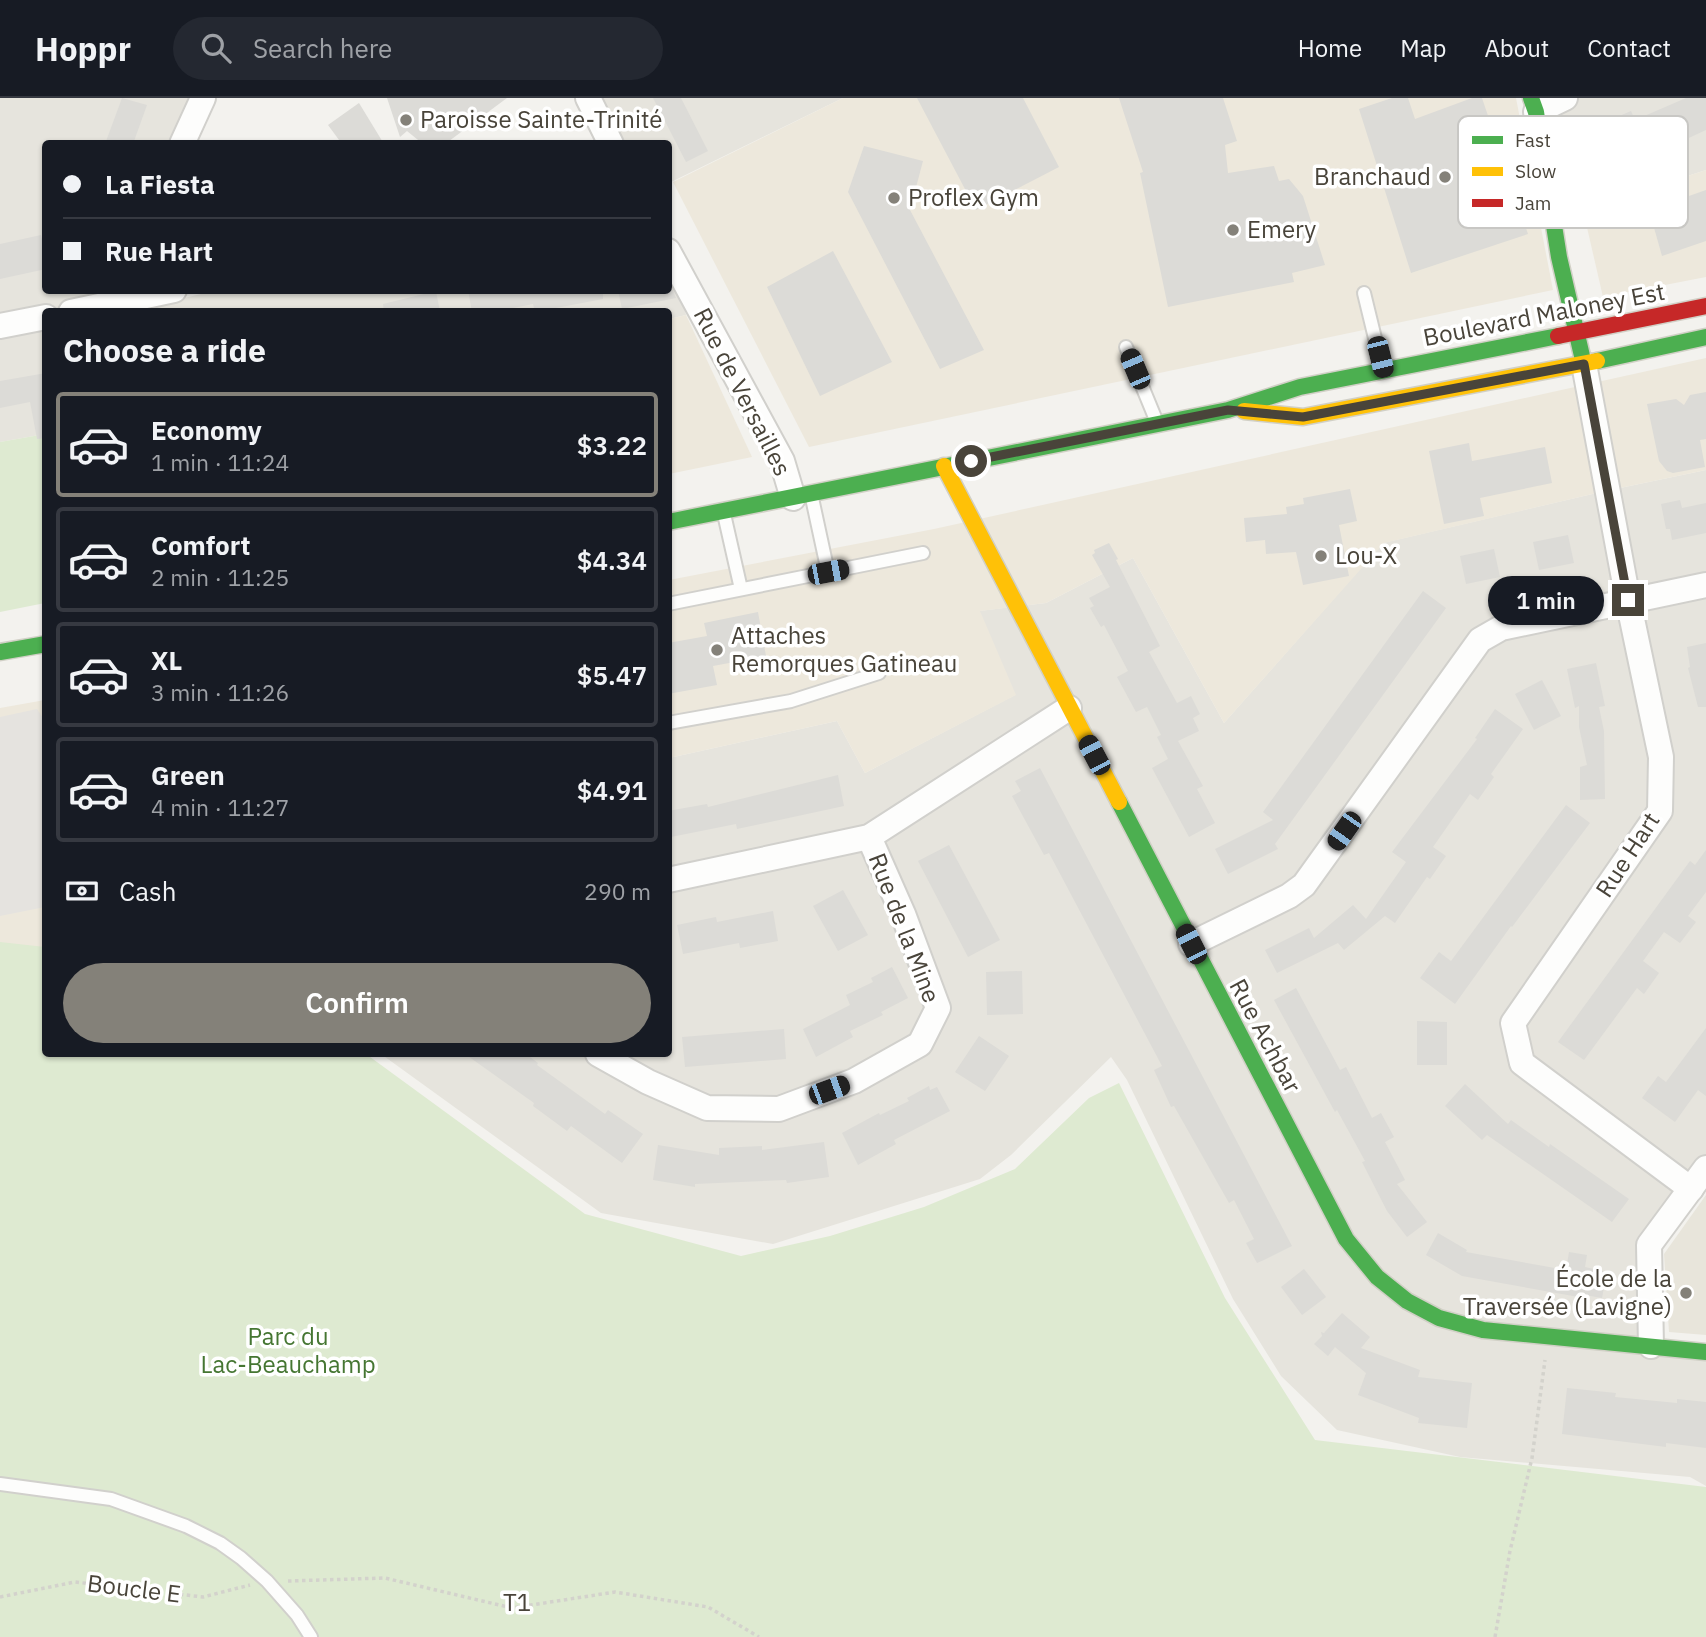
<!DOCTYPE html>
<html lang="en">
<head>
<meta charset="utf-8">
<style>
	body { margin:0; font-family:"IBM Plex Sans",sans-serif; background:#242831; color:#f1f3f6; height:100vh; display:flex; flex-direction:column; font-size:26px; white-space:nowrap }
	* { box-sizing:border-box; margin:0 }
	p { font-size:23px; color:#9ea1a6 }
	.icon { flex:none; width:38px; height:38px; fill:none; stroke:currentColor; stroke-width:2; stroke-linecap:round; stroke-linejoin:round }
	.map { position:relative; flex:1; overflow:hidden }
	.sheet { position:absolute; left:42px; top:210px; width:630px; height:749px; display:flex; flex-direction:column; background:#171b24; border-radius:7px; box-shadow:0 2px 5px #0004 }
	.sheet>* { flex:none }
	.top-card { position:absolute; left:42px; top:42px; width:630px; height:154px; border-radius:7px; box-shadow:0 2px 5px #0004; display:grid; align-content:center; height:154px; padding:0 21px; background:#171b24 }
	.end { position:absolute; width:32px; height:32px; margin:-16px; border:9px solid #49443a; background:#fff; box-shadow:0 0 0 4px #fff }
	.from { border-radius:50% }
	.bubble { position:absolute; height:49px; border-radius:24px; background:#171b24; box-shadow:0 2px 5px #0004; font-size:23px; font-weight:600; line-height:49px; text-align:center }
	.car { position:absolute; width:21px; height:42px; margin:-21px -10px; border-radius:9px; box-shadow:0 0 5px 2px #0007; background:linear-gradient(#222 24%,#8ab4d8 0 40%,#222 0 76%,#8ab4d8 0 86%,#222 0) }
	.top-card b { display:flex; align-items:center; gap:24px; height:66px; font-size:26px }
	.top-card b+b { border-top:2px solid #363941 }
	.top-card i { width:18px; height:18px; background:#f1f3f6 }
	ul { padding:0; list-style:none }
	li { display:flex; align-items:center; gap:21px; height:105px; margin:0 14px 10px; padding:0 7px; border:4px solid #363941; border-radius:7px }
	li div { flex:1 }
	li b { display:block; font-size:26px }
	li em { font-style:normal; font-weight:600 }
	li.selected { border-color:#848179 }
	li>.icon { width:63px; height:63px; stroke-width:1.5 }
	h2 { padding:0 21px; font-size:32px; line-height:84px }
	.pay { display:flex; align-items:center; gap:18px; height:77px; padding:0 21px; font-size:26px }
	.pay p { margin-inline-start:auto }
	.action { display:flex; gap:14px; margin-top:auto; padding:14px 21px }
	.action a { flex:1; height:80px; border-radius:42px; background:#848179; color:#fff; font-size:28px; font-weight:600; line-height:80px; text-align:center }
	header { display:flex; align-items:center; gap:42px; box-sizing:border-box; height:98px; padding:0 35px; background:#171b24; border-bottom:2px solid #363941 }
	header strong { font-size:33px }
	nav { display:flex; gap:38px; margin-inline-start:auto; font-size:24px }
	.search { width:490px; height:63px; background:#242831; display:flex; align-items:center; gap:18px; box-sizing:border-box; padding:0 24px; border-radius:38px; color:#9ea1a6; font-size:26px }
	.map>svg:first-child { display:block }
	.residential { fill:#e6e4dd }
	.commercial { fill:#ede8dc }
	.education { fill:#e8e5db }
	.green { fill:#deead1 }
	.parking { fill:#e5e3df }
	.building { fill:#dcdbd7 }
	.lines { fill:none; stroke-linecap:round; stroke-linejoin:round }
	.lane-casing { stroke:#d1d0cc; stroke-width:16 }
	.street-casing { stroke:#d1d0cc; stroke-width:28 }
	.fast-casing { stroke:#d1d0c6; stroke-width:19 }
	.slow-casing { stroke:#d1d0c6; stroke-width:19 }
	.jam-casing { stroke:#d1d0c6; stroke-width:19 }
	.path { stroke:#d3d2cc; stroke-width:3.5; stroke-dasharray:3.5 3.5; stroke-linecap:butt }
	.lane { stroke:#fdfdfc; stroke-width:12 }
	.street { stroke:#fdfdfc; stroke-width:24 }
	.fast { stroke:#4caf50; stroke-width:16 }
	.slow { stroke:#ffc107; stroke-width:16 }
	.jam { stroke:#c62828; stroke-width:16 }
	.route { stroke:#49443a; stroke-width:9 }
	.poi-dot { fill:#848179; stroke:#fff; stroke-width:2.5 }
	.labels { text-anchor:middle; stroke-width:7; stroke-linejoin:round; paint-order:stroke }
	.poi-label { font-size:24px; fill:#49443a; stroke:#fff; text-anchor:start }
	.street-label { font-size:24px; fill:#49443a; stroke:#fff }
	.park-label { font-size:24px; fill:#457632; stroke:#fff }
	.key { fill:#fff; stroke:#c8c7c4; stroke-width:2 }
	.key-label { font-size:19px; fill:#49443a }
</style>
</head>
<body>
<header>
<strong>Hoppr</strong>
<div class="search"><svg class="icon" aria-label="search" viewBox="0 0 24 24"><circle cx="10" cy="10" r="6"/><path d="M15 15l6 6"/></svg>Search here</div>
<nav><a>Home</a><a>Map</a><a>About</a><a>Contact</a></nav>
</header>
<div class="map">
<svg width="1706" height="1539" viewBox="0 0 1706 1539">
	<rect width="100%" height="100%" fill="#f3f2ee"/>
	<!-- residential -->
	<g class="residential">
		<path d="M0,0H204L174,45L46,46V192L160,193L163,205L218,192H668L669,136L686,217L669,221L668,214H46L45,336L0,344Z"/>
		<path d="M599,0H843L669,85L668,46L626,45Z"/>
		<path d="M1532,0H1706V72L1583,112Z"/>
		<path d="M1706,372V1066L1644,1152L1639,1248L1706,1255V1388L1690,1379L1460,1359L1337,1332L1281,1278L1233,1201L1127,982L1111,959L1011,1057L980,1081L773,1146L601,1115L381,956H668L669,660L837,623L865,675L1015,597L979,513L1046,505L1133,460L1224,625L1383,445L1601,394Z"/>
	</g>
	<!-- commercial -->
	<g class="commercial">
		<path d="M843,0H1516L1553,192L809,349L673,84Z"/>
		<path d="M1706,72V179L1603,199L1583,112Z"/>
		<path d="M686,217L752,359L669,376V221Z"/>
		<path d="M1706,260V372L1601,394L1384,445L1224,625L1133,460L1046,505L980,513L1016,597L865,675L837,623L669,660V482L934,431Z"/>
		<path d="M45,602V850L0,845V610Z"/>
	</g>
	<!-- education -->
	<path class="education" d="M1706,1097V1237L1669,1234L1664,1156Z"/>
	<!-- green -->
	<g class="green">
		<path d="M45,336V505L0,514V344Z"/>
		<path d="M0,844L45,849L46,956H366L585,1116L741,1158L830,1138L924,1109L1015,1071L1089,1000L1119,985L1225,1200L1315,1342L1706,1389V1539H0Z"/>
	</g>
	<!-- parking -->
	<path class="parking" d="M37,611L46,625L45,809L0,818V619Z"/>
	<!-- building -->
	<g class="building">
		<path d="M122,0L147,7L133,46H105Z"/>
		<path d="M387,0H507L445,46H423L407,33L400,39Z"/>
		<path d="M653,0H681L708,53L686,64Z"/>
		<path d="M917,0H1023L1059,69L976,112Z"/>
		<path d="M1119,0H1223L1237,43L1225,47L1228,75L1274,68L1279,83L1289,81L1303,98L1325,167L1292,175L1294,184L1168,209L1140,75L1143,74Z"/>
		<path d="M1392,0H1408L1415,21L1472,0H1482L1528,136L1411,175L1359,11Z"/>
		<path d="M1686,0H1706V32L1622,71L1603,25L1631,13L1635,22Z"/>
		<path d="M359,5L384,46H342L328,27Z"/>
		<path d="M864,48L923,63L910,112L984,252L940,271L848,94Z"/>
		<path d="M1706,92V143L1662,158L1649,112Z"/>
		<path d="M41,137L42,141H46V171L0,181V146Z"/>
		<path d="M833,153L892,264L820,298L767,189Z"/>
		<path d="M468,192H603V201L535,214L533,206L493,214H472Z"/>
		<path d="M618,192H673L676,200L622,211Z"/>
		<path d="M436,193L440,214H384L383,206Z"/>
		<path d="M46,275V340L37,341L30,304L0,310V283Z"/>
		<path d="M1706,294V341L1700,342L1705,369L1673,375L1667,373L1659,363L1647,306L1676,301L1684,307L1690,297Z"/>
		<path d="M1469,345L1472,363L1545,349L1552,385L1480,400L1484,418L1444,426L1429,353Z"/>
		<path d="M1350,391L1357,423L1339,427L1349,478L1303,487L1296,454L1266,456L1265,442L1246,444L1244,420L1287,416L1286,409L1304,406L1303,400Z"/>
		<path d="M1680,402L1682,410L1706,405V435L1672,442L1670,431H1666L1661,406Z"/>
		<path d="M1568,437L1574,465L1539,472L1533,444Z"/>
		<path d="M1109,445L1118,461L1116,462L1160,548L1149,554L1177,605L1191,598L1200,616L1193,620L1199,633L1178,643L1203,688L1197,691L1215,725L1189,739L1152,670L1168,661L1157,639L1161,637L1147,609L1136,614L1117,579L1128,573L1104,527L1101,529L1090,510L1094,508L1089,500L1110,489L1092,457L1095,455L1094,452Z"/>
		<path d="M1494,451L1500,479L1466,486L1460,458Z"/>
		<path d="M1423,493L1446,510L1275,746L1278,751L1228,776L1215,751L1273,722L1263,714Z"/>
		<path d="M758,514L766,558L713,568L717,587L668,596V545L707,538L704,525Z"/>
		<path d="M1706,545V609H1698L1688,570L1690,569L1687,549Z"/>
		<path d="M1596,565L1605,608L1599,609L1604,633L1605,701L1580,702V669L1587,667L1579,629V608L1575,610L1567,571Z"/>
		<path d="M1542,582L1561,618L1534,632L1515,596Z"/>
		<path d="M1495,611L1523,631L1491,676L1494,679L1478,702L1470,696L1433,749L1446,758L1430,781L1427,779L1395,825L1385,818L1344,852L1338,845L1277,875L1265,852L1309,830L1314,840L1353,807L1366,821L1406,764L1392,754L1477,641L1475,640Z"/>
		<path d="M1040,670L1292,1148L1264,1162L1257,1165L1246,1145L1254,1141L1234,1102L1229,1105L1174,1008L1171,1009L1154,972L1162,968L1049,755L1044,757L1012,698L1021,693L1015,683Z"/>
		<path d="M838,677L844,708L737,731L736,726L671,739L668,713L707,706L708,709Z"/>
		<path d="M1566,707L1590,725L1512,829L1511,828L1455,906L1420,880L1439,854L1451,863Z"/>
		<path d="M949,747L1000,842L968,859L918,763Z"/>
		<path d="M1706,752V794L1688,818L1696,824L1680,845L1664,834L1643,863L1659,875L1644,896L1637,890L1584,962L1558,944L1690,763L1695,767Z"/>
		<path d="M843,792L868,837L838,853L813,808Z"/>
		<path d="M773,813L778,843L740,850L739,845L683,856L677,827L716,819L717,824Z"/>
		<path d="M892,869L908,900L881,914L883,917L850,933L853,939L816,959L803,931L850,907L846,897L873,884L871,880Z"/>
		<path d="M1022,873L1023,916L987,917L986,874Z"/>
		<path d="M1296,890L1340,972L1346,969L1372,1020L1381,1015L1394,1039L1385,1044L1405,1082L1397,1086L1427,1124L1407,1139L1387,1113L1362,1064L1365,1063L1337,1012L1335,1014L1274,902Z"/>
		<path d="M1417,923L1447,924V967H1417Z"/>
		<path d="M1706,930V998L1698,992L1675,1024L1642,1000L1658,978L1666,984Z"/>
		<path d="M784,931L786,961L685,969L682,939Z"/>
		<path d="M979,938L1009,958L985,993L955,974Z"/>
		<path d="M465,956H526L538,965L537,967L605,1016L608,1012L643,1036L622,1065L571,1028L567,1033L533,1008L534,1005Z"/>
		<path d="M1465,986L1508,1026L1511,1022L1549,1049L1550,1046L1629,1101L1612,1124L1487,1037L1482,1042L1445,1008Z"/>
		<path d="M929,988L930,992L937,989L950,1013L894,1042L896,1046L858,1067L842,1035L879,1015L880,1017L909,1003L907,1000Z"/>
		<path d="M824,1044L829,1079L787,1085L786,1082L695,1086V1089L653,1082L658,1047L719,1057V1050L762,1048V1052Z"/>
		<path d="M1438,1135L1467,1152L1466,1154L1566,1172L1569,1154L1587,1157L1585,1169L1607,1174L1602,1200L1585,1197L1584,1200L1462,1178L1426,1157Z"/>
		<path d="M1304,1171L1326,1199L1302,1217L1281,1189Z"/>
		<path d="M1342,1215L1370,1239L1361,1250L1420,1272L1418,1279L1472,1285L1467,1330L1418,1325L1419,1320L1358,1297L1366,1275L1335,1249L1328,1258L1314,1246L1322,1238L1321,1234L1324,1235Z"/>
		<path d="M1567,1290L1616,1295L1615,1299L1677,1305V1301L1706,1304V1350L1666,1345V1349L1562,1336Z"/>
	</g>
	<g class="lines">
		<!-- lane casing -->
		<g class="lane-casing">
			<g id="lane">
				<path d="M1364,195L1382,269"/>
				<path d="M1126,249L1156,322"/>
				<path d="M812,400L828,474L923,455"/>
				<path d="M724,416L741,491"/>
				<path d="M668,506L828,474"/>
				<path d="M668,625L791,603L879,575"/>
				<path d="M0,1386L111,1401L186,1428L220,1445L241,1460L267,1483L297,1517L311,1539"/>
			</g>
		</g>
		<!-- street casing -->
		<g class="street-casing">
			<g id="street">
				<path d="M588,0L611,46"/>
				<path d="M1536,14L1565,0"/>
				<path d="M182,46L203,0"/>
				<path d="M668,153L782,363L793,400"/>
				<path d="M71,214L174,192"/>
				<path d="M0,228L46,219"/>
				<path d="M1584,266L1628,502L1661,659L1660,713L1513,925L1522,965L1691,1091"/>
				<path d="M668,782L869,739L1069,610"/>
				<path d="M1191,846L1289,798L1304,787L1480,542L1501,530L1706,487"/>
				<path d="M598,956L648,984L707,1010L779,1011L854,983L920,946L938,910L903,816L869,739"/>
				<path d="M1651,1248L1649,1147L1706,1070"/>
			</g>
		</g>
		<!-- fast casing -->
		<g class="fast-casing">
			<g id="fast">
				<path d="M1531,0L1536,14L1559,159L1582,258"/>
				<path d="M1597,263L1706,239"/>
				<path d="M668,424L1228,312L1300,289L1558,238"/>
				<path d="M0,554L46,546"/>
				<path d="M1119,704L1346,1141L1377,1179L1407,1203L1439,1220L1483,1232L1706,1254"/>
			</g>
		</g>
		<!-- slow casing -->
		<g class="slow-casing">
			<g id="slow">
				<path d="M1244,313L1303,319L1597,263"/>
				<path d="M944,368L1119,704"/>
			</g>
		</g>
		<!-- jam casing -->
		<g class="jam-casing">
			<path id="jam" d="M1558,238L1706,208"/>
		</g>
		<!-- path -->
		<g class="path">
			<path d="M288,1483L385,1480L512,1510L615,1494L708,1509L759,1539"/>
			<path d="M0,1499L75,1484L203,1499L250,1487"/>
			<path d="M1495,1539L1510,1453L1532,1360L1545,1262"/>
		</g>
		<!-- lane -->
		<use href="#lane" class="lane"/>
		<!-- street -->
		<use href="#street" class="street"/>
		<!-- fast -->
		<use href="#fast" class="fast"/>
		<!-- slow -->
		<use href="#slow" class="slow"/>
		<!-- jam -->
		<use href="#jam" class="jam"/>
	</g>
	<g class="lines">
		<!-- route -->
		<path class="route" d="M971,363L1228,312L1303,319L1584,266L1628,502"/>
	</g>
	<!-- markers -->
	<g class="poi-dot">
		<circle cx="406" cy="22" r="7"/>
		<circle cx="1445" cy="79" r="7"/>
		<circle cx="894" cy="100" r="7"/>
		<circle cx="1233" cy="132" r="7"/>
		<circle cx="1321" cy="458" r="7"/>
		<circle cx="717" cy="552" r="7"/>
		<circle cx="1686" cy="1195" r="7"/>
	</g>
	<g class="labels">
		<!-- poi labels -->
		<g class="poi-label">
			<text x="420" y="30">Paroisse Sainte-Trinité</text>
			<text x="1431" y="87" text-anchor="end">Branchaud</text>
			<text x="908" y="108">Proflex Gym</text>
			<text x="1247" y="140">Emery</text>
			<text x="1335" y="466">Lou-X</text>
			<text x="731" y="546">Attaches<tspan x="731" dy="28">Remorques Gatineau</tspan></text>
			<text x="1672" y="1189" text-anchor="end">École de la<tspan x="1672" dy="28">Traversée (Lavigne)</tspan></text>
		</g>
		<!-- street labels -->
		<g class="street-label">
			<text transform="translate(1544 217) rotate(-11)" y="8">Boulevard Maloney Est</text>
			<text transform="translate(742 294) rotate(63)" y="8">Rue de Versailles</text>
			<text transform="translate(1628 757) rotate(-57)" y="8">Rue Hart</text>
			<text transform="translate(904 830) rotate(69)" y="8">Rue de la Mine</text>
			<text transform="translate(1265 938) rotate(62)" y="8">Rue Achbar</text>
			<text transform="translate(134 1491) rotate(7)" y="8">Boucle E</text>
			<text x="517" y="1513">T1</text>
		</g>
		<!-- park labels -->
		<g class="park-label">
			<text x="288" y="1247">Parc du<tspan x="288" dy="28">Lac-Beauchamp</tspan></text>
		</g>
	</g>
	<!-- legend -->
	<rect x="1458" y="18" width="230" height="112" rx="10" class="key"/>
	<rect x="1472" y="38" width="31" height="8" fill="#4caf50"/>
	<rect x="1472" y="69" width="31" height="9" fill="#ffc107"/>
	<rect x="1472" y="101" width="31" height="8" fill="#c62828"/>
	<g class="key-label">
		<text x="1515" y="49">Fast</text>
		<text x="1515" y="80">Slow</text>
		<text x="1515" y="112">Jam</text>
	</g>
</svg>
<i class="end from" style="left:971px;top:363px"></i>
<i class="end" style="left:1628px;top:502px"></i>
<div class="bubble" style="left:1488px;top:478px;width:116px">1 min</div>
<i class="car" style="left:1380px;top:259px;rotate:166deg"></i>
<i class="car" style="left:1135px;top:271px;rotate:337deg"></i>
<i class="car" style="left:828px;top:474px;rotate:79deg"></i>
<i class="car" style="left:1094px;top:657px;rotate:332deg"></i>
<i class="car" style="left:1344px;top:733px;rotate:215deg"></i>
<i class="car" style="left:1191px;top:846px;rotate:333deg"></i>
<i class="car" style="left:829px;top:992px;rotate:70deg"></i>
<div class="top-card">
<b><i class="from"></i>La Fiesta</b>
<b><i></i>Rue Hart</b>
</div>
<section class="sheet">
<h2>Choose a ride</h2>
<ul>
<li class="selected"><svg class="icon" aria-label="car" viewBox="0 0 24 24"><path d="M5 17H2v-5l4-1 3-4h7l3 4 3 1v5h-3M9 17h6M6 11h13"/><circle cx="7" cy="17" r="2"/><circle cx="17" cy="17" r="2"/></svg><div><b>Economy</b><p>1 min · 11:24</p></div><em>$3.22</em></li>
<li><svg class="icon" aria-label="car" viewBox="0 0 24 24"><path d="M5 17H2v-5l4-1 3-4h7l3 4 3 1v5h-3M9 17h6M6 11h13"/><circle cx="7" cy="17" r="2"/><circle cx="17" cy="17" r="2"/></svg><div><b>Comfort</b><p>2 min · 11:25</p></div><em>$4.34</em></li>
<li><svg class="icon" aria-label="car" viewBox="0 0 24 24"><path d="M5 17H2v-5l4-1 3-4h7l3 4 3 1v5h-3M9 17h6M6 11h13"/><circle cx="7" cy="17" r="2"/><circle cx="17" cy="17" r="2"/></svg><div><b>XL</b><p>3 min · 11:26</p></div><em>$5.47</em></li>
<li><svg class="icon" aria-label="car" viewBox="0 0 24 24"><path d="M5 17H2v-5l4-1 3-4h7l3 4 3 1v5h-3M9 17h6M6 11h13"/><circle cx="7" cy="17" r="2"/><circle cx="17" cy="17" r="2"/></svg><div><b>Green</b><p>4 min · 11:27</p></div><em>$4.91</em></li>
</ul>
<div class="pay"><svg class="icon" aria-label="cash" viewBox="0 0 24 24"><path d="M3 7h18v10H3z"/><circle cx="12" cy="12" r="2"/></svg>Cash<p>290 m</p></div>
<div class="action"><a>Confirm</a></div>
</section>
</div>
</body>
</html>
